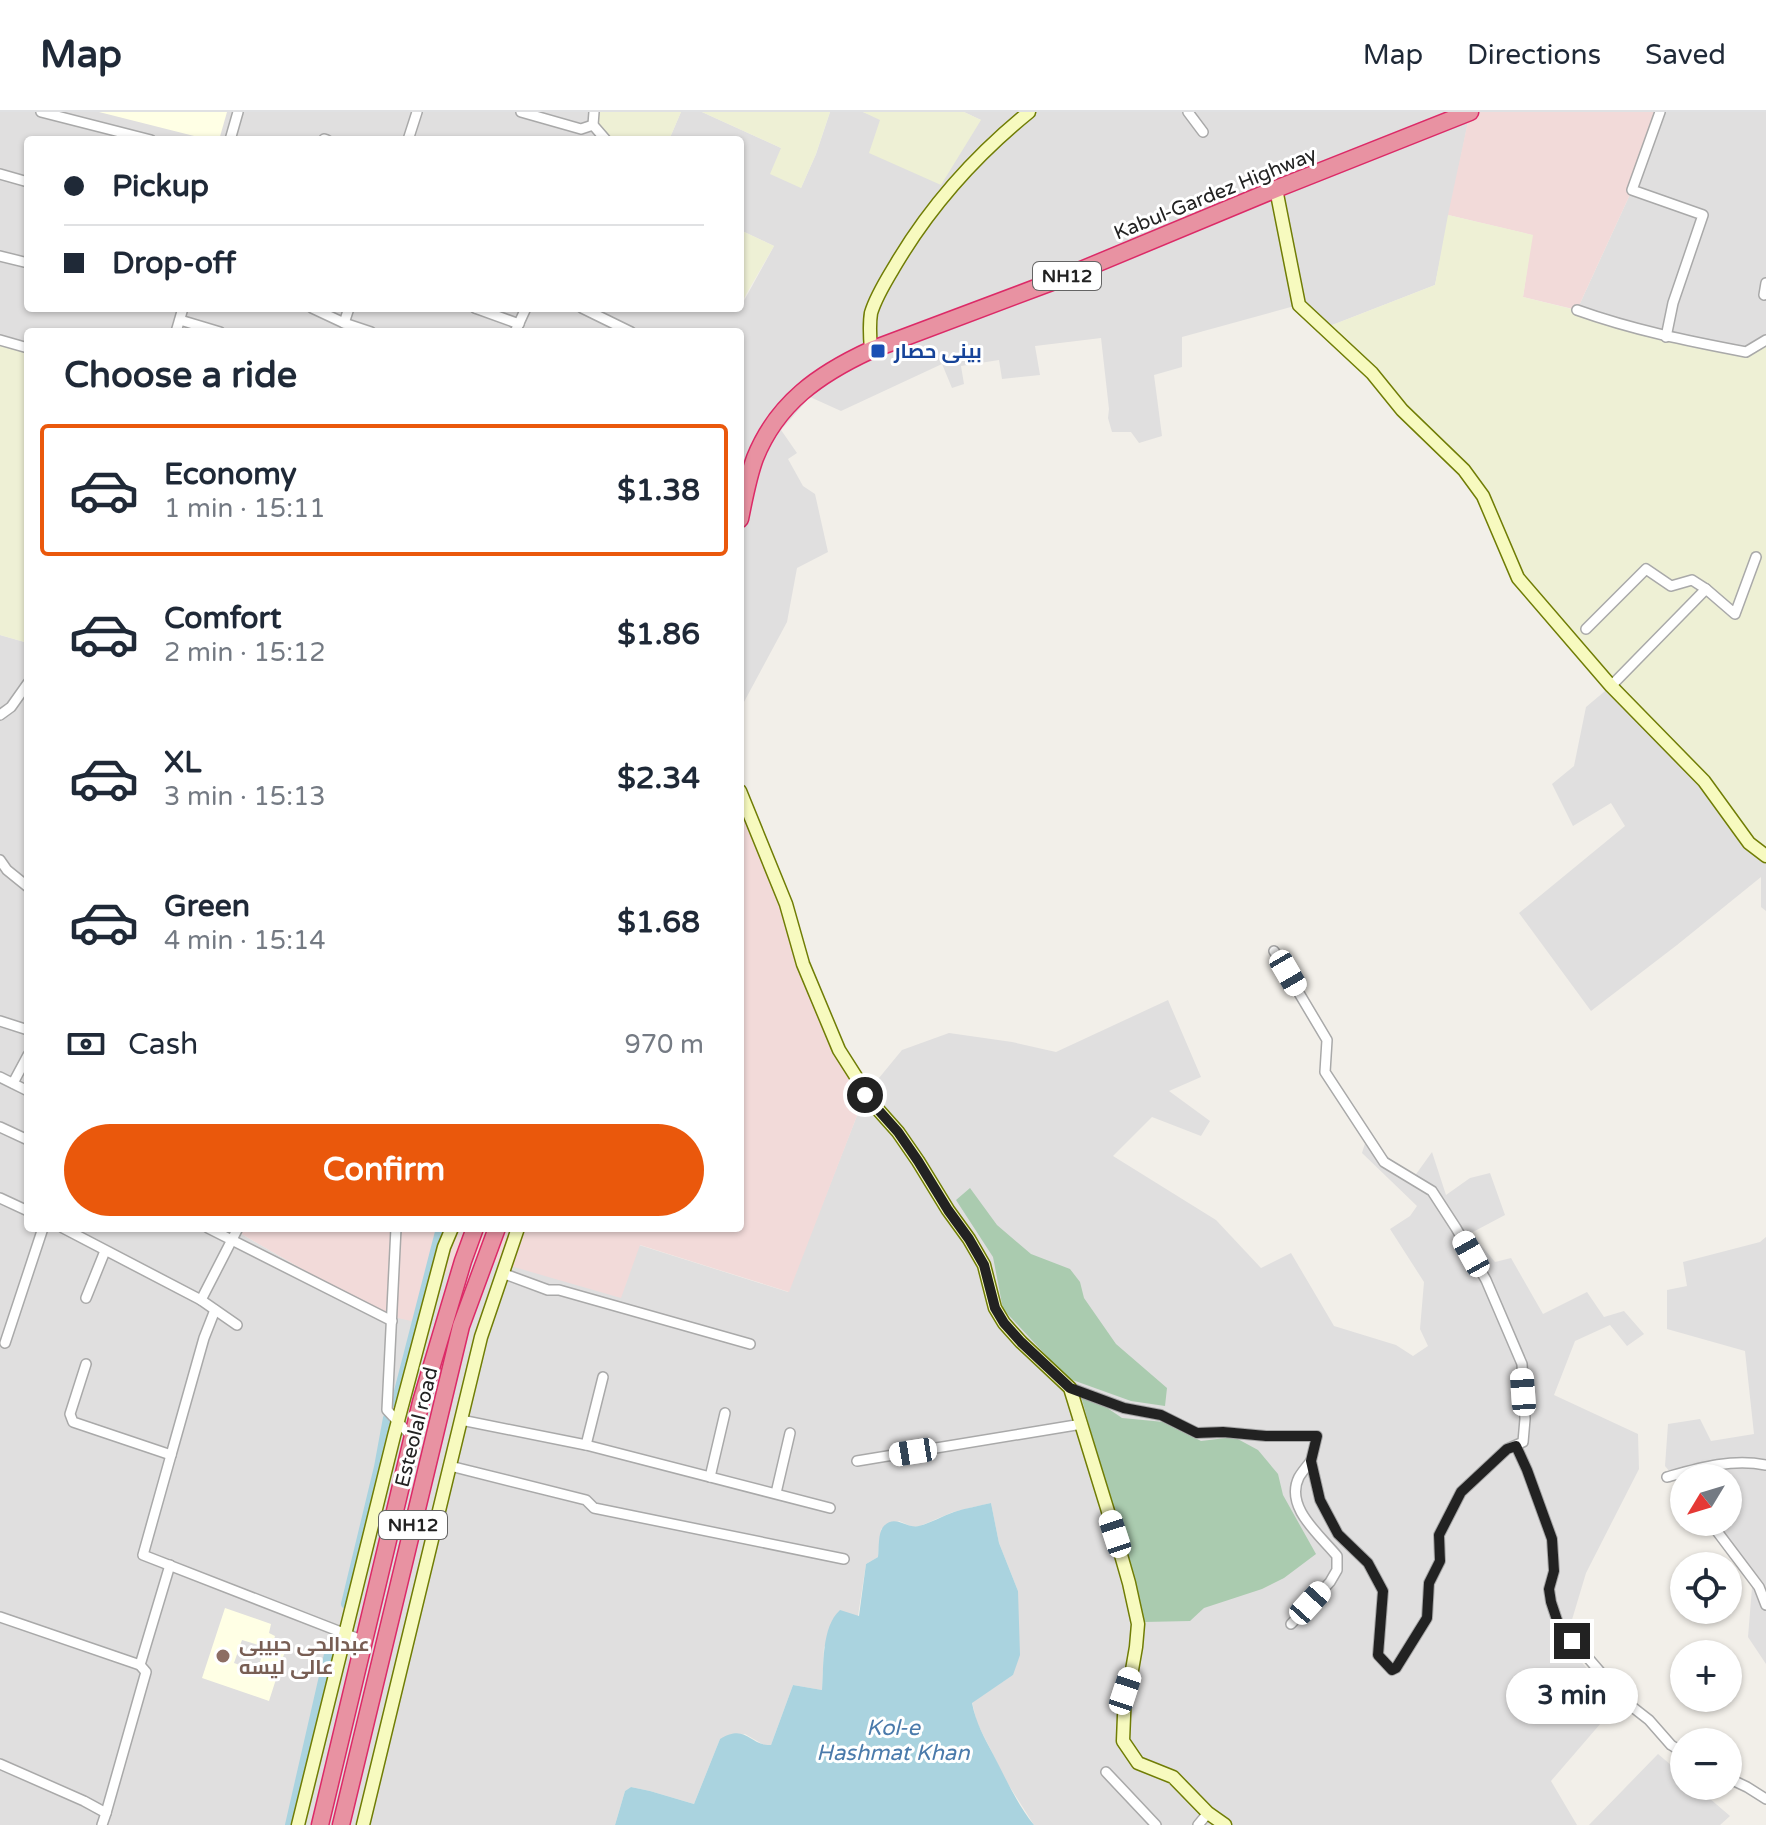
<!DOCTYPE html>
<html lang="en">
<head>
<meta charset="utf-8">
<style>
	body { margin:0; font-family:"Varela Round",Cairo,sans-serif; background:#f6f6f7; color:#1f2937; height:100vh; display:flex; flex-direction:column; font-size:30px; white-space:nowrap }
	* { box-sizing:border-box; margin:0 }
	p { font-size:26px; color:#747a83 }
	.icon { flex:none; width:44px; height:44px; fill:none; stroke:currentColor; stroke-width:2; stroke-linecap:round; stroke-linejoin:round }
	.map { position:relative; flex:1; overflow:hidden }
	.sheet { position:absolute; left:24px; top:216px; width:720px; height:904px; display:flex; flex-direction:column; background:#fff; border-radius:8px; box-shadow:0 2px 6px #0004 }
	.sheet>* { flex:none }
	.top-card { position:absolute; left:24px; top:24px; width:720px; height:176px; border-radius:8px; box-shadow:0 2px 6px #0004; display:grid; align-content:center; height:176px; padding:0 40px; background:#fff }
	.needle { width:52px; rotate:232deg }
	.fabs { position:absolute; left:1670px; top:1352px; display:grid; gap:16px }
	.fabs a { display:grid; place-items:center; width:72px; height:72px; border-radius:50%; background:#fff; box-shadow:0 2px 6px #0004; font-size:40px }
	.end { position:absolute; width:36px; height:36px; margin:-18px; border:10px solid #222; background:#fff; box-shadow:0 0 0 4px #fff }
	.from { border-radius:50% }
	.bubble { position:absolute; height:56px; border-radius:28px; background:#fff; box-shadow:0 2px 6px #0004; font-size:26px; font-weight:700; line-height:56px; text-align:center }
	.car { position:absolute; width:24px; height:48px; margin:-24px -12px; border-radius:10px; box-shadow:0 0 6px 2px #0007; background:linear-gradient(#fff 24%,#345 0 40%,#fff 0 76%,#345 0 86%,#fff 0) }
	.top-card b { display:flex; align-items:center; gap:28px; height:76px; font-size:30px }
	.top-card b+b { border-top:2px solid #e0e1e3 }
	.top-card i { width:20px; height:20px; background:#1f2937 }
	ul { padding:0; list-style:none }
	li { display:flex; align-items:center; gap:24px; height:132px; margin:0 16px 12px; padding:0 24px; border:4px solid transparent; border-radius:8px }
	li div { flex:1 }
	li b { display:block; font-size:30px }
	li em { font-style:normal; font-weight:700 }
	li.on { border-color:#ea580c }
	li>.icon { width:72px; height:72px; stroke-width:1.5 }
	h2 { padding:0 40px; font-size:36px; line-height:96px }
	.pay { display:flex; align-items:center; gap:20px; height:88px; padding:0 40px; font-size:30px }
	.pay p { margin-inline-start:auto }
	.action { display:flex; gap:16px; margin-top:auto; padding:16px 40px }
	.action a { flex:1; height:92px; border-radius:48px; background:#ea580c; color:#fff; font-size:32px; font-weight:700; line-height:92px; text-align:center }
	header { display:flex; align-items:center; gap:48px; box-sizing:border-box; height:112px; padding:0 40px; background:#fff; border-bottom:2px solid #e0e1e3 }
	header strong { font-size:38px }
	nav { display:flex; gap:44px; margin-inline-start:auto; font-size:28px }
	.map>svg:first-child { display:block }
	.residential { fill:#e0dfdf }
	.commercial { fill:#f2dad9 }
	.education { fill:#ffffe5; fill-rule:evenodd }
	.farmland { fill:#eef0d5 }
	.cemetery { fill:#aacbaf }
	.water { fill:#aad3df }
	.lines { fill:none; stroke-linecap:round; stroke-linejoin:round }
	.canal { stroke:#aad3df; stroke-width:10 }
	.street-casing { stroke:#a9a9a9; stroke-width:12 }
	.secondary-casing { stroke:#707d05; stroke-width:15 }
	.highway-casing { stroke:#dc2a67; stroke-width:19 }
	.street { stroke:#fff; stroke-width:9 }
	.secondary { stroke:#f7fabf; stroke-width:12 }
	.highway { stroke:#e892a2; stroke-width:16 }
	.route { stroke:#222; stroke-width:10 }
	.transit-dot { fill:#1a4fb4; stroke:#fff; stroke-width:3 }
	.education-dot { fill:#8d6e63; stroke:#fff; stroke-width:3 }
	.labels { text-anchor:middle; stroke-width:6; stroke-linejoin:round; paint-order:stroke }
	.shield { fill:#fff; stroke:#646464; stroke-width:2 }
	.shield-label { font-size:18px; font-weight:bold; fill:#222 }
	.street-label { font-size:20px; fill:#222; stroke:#fff }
	.transit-label { font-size:20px; font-weight:bold; fill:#164399; stroke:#fff; text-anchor:start }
	.education-label { font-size:20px; font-weight:bold; fill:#785e54; stroke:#fff; text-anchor:start }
	.water-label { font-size:22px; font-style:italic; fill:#4a7aab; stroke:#fff }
</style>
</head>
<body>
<header>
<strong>Map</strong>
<nav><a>Map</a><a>Directions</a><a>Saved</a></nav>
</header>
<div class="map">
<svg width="1766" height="1713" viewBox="0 0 1766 1713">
	<rect width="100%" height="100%" fill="#f2efe9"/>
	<!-- residential -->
	<g class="residential">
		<path d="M0,0H594L606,28H28V196H740L774,134L740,118V28H669L681,0H702L781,36L801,76L816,42L830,0H863L881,7L981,8L964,0H1470L1435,173L1322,217L1298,193L1182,225V255L1154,263L1162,324L1139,331L1131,320H1112L1108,306L1109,297L1101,226L1035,234L1040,263L1002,267L999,248L961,254L964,272L952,276L942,252L841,299L810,285L781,318L797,341L788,347L803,374L815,382L828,440L797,456L787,510L744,590L740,615V220H28V236L0,228Z"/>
		<path d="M1660,0H1766V228L1746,240L1577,198L1632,78Z"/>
		<path d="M0,523L28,531V1116H239L238,1120L380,1202L462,1140L639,1133L788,1180L865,983L902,938L949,921L1012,930L1056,940L1168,888L1201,965L1169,979L1210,1009L1201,1024L1152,1005L1113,1044L1216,1108L1261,1156L1291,1141L1334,1214L1396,1233L1413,1244L1428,1234L1420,1217L1424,1170L1390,1117L1410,1104L1417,1094L1362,1041L1366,1028L1414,1065L1432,1040L1446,1083L1470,1066L1490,1061L1505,1103L1471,1121L1495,1150L1511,1146L1543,1202L1587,1180L1604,1205L1624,1199L1644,1222L1627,1234L1610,1213L1575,1229L1554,1283L1638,1322L1639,1357L1586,1461L1565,1531L1598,1569L1601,1611L1551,1669L1577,1713H1034L1003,1664L994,1644L977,1611L972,1590L1013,1563L1018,1479L999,1431L991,1391L953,1400L920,1414L913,1415L899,1409L881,1417L878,1445L866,1452L858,1504L824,1535L822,1578L793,1573L771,1633H764L745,1622L720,1627L694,1692L650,1679L631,1675L625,1679L615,1713H0Z"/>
		<path d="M1611,574L1766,744V799L1761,795V765L1677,833L1591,899L1519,801L1625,714L1611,691L1573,714L1552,672L1574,654L1586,595Z"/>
		<path d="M1766,1125V1552L1748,1525L1753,1463L1712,1410H1728V1366H1684V1376L1665,1354L1668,1312L1700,1307L1711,1329L1754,1322L1745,1239L1667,1217V1178L1687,1174L1683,1150L1760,1130Z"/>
		<path d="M1658,1642L1684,1664V1674H1695L1730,1704L1720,1713H1589Z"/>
	</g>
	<!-- commercial -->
	<g class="commercial">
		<path d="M1470,0H1660L1632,78L1577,198L1523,185L1532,123L1448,103Z"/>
		<path d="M740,679L803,852L865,983L789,1180L640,1133L621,1186L462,1140L411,1209L380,1202L238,1120L239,1116H740Z"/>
	</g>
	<!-- education -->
	<g class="education">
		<path d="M99,0H227L219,28H210Z"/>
		<path d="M225,1496L271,1512L269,1521L275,1524L273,1532L286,1536L269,1589L202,1566ZM242,1528L265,1535L257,1559L234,1551Z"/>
	</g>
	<!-- farmland -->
	<g class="farmland">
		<path d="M594,0H681L669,28H606L593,9Z"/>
		<path d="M702,0H830L816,42L801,76L770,62L781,36Z"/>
		<path d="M863,0H964L981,8L941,73L869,41L880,8Z"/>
		<path d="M1448,103L1533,123L1523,185L1746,240L1766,228V744L1704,669L1518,466L1483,384L1322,217L1435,173Z"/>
		<path d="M740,118L774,134L740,193Z"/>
		<path d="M0,228L28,236V531L0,523Z"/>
	</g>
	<!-- cemetery -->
	<g class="cemetery">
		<path d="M970,1076L997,1113L1031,1142L1070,1157L1080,1170L1084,1186L1116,1232L1167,1276L1165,1294L1131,1289L1067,1266L1003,1197L993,1145L956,1088Z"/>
		<path d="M1081,1284L1100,1291L1122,1306L1164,1310L1201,1329L1234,1325L1258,1338L1278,1362L1283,1383L1316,1442L1284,1466L1262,1477L1204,1496L1190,1509L1144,1510Z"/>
	</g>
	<!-- water -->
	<path class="water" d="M991,1391L999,1431L1018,1479L1020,1543L1013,1563L972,1591C976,1611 984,1625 993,1642C1006,1667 1017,1692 1034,1713H615L625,1679L631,1675L650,1679L694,1692L720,1627C747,1611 749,1634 771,1633L793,1573L822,1578C824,1554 821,1515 840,1498L859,1504L866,1452L878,1445C879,1436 878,1421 883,1415C895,1401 906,1417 919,1414C931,1411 942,1404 954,1400C966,1396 979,1394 991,1391Z"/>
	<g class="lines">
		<!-- canal -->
		<g class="canal">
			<path d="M396,1291L441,1116"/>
			<path d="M346,1492L379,1355L388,1306"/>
			<path d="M290,1713L330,1538"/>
		</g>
		<!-- street casing -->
		<g class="street-casing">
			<g id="street">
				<path d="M41,0L151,28"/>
				<path d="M521,0L581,17L593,13"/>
				<path d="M594,0L593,13L606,28"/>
				<path d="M1188,0L1203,20"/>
				<path d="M1660,0L1632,78L1703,103L1673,191L1666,225"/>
				<path d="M324,27L327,28"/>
				<path d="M230,28L238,0"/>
				<path d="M408,28L417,0"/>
				<path d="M0,62L28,70"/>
				<path d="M0,144L28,151"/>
				<path d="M1764,183L1766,171"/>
				<path d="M312,196L344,211L371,220"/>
				<path d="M475,196L519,212"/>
				<path d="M582,196L631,220"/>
				<path d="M1577,198C1633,218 1688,229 1746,240L1766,228"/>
				<path d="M180,208L220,220"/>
				<path d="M344,211L349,196"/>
				<path d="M176,220L183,196"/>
				<path d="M515,220L526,196"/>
				<path d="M0,228L28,236"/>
				<path d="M1586,517L1646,457L1671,474L1692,468L1706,477"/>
				<path d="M1611,574L1706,477L1735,502L1756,445"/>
				<path d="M0,603L11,595L28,571"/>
				<path d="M0,748L7,758L28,775"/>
				<path d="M0,909L28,918"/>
				<path d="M0,965L28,979"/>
				<path d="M13,971L28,943"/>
				<path d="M0,1015L28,1028"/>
				<path d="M0,1086L28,1099"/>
				<path d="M63,1116L201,1188L237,1213"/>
				<path d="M208,1116L392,1209"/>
				<path d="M396,1116L387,1298L412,1325"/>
				<path d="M502,1161L548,1178H559L750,1232"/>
				<path d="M86,1186L105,1139"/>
				<path d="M201,1188L238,1116"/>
				<path d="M5,1231L43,1116"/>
				<path d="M86,1252L70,1302L73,1310L171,1343L204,1226L215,1198"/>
				<path d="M1070,1276L1124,1296L1161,1303L1197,1321L1223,1320L1266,1324H1317L1311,1349L1320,1388L1338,1422L1368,1451L1383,1479L1378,1543L1392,1558L1396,1556L1427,1506L1429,1471L1440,1449L1439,1423L1461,1380L1507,1337L1523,1330L1525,1307L1522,1252L1486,1168L1456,1116L1432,1079L1384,1050L1325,960L1327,928L1274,839"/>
				<path d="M461,1308L586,1333L830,1396"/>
				<path d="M586,1333L603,1265"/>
				<path d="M1516,1334L1527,1358L1552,1427L1554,1459L1549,1477L1551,1490L1558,1511L1626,1590L1649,1608L1671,1633L1684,1641"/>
				<path d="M171,1343L143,1443L364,1529"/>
				<path d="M857,1349L1082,1312"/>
				<path d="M450,1354L586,1388L594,1396L844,1447"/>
				<path d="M710,1365L725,1301"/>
				<path d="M1667,1365C1699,1356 1732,1346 1766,1353"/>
				<path d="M776,1381L790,1321"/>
				<path d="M1710,1410L1759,1475L1766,1493"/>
				<path d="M0,1505L140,1553"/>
				<path d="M1291,1512L1330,1470L1337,1458V1444C1320,1423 1284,1395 1299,1365C1302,1360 1307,1354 1311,1349"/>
				<path d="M0,1652L84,1689L106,1701L102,1713"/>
				<path d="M1106,1660L1156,1713"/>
				<path d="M1728,1666L1747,1675L1766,1687"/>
				<path d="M106,1701L146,1560L140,1553L170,1453"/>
				<path d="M1198,1713L1208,1701"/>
			</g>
		</g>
		<!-- secondary casing -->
		<g class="secondary-casing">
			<g id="secondary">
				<path d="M1276,77L1299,193L1372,261L1402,298L1464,358L1483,384L1518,466L1611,574L1704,669L1749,731L1766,744"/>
				<path d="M871,238C870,226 869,213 871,201C876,184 887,167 896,152C931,93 976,43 1029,0"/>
				<path d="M740,679L786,792L803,852L839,938L860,971L865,983L898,1020L918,1049L948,1098L969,1127L984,1153L995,1196L1004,1211L1021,1230L1070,1276L1115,1422L1129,1471L1138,1512L1136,1535L1132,1558L1125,1579L1123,1629L1138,1651L1173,1665L1208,1701L1225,1713"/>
				<path d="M298,1713L394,1324L444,1135L452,1116"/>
				<path d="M363,1713L481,1225L518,1116"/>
			</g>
		</g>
		<!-- highway casing -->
		<g class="highway-casing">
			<g id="highway">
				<path d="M740,407C744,387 748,365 755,346C777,291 819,262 871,238L1057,168L1276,77L1470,0"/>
				<path d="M320,1713L421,1290L463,1149L475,1116"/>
				<path d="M341,1713L461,1214L497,1116"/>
			</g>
		</g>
		<!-- street -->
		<use href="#street" class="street"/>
		<!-- secondary -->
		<use href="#secondary" class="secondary"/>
		<!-- highway -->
		<use href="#highway" class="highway"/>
	</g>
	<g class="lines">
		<!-- route -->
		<path class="route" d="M865,983L898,1020L918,1049L948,1098L969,1127L984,1153L995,1196L1004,1211L1021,1230L1070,1276L1124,1296L1161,1303L1197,1321L1223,1320L1266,1324H1317L1311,1349L1320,1388L1338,1422L1368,1451L1383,1479L1378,1543L1392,1558L1396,1556L1427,1506L1429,1471L1440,1449L1439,1423L1461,1380L1507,1337L1516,1334L1527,1358L1552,1427L1554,1459L1549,1477L1551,1490L1558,1511L1572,1529"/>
	</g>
	<!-- markers -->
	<rect class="transit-dot" x="870" y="231" width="16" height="16" rx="4"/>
	<circle class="education-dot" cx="223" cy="1544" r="8"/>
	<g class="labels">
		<!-- shield labels -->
		<g class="shield">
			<rect x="1033" y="150" width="68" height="28" rx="6"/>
			<rect x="379" y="1399" width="68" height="28" rx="6"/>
		</g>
		<g class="shield-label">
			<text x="1067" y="170">NH12</text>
			<text x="413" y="1419">NH12</text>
		</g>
		<!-- street labels -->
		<g class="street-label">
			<text transform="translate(1215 81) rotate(-22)" y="7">Kabul-Gardez Highway</text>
			<text transform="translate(416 1315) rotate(-76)" y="7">Esteolal road</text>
		</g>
		<!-- transit labels -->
		<g class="transit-label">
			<text x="894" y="246">بینی حصار</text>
		</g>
		<!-- education labels -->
		<g class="education-label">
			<text x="239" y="1539">عبدالحی حبیبی<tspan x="239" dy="23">عالی لیسه</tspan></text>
		</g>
		<!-- water labels -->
		<g class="water-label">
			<text x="893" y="1623">Kol-e<tspan x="893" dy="25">Hashmat Khan</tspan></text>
		</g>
	</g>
</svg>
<div class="fabs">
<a><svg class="needle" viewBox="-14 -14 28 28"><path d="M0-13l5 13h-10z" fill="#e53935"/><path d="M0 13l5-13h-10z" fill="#747a83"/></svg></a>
<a><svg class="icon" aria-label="locate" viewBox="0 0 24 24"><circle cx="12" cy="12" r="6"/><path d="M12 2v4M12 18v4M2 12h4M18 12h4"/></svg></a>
<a>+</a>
<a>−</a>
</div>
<i class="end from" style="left:865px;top:983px"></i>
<i class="end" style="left:1572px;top:1529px"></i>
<div class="bubble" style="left:1506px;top:1556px;width:132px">3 min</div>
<i class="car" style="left:1288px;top:861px;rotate:150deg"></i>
<i class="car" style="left:1471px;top:1142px;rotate:331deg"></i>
<i class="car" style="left:1523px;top:1280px;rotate:356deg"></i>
<i class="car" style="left:913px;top:1340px;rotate:261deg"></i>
<i class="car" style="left:1115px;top:1422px;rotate:342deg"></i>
<i class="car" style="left:1310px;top:1491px;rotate:42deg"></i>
<i class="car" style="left:1125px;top:1579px;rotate:18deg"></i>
<div class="top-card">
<b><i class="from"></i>Pickup</b>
<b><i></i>Drop-off</b>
</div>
<section class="sheet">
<h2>Choose a ride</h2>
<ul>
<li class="on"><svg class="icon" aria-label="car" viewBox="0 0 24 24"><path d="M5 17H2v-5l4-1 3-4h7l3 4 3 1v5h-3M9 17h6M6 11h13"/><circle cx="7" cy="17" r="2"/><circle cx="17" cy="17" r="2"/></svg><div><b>Economy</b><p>1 min · 15:11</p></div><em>$1.38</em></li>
<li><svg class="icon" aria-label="car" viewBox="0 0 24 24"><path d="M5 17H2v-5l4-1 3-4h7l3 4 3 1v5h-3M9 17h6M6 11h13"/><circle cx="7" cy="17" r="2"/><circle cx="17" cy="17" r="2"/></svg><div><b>Comfort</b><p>2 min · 15:12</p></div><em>$1.86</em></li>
<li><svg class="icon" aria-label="car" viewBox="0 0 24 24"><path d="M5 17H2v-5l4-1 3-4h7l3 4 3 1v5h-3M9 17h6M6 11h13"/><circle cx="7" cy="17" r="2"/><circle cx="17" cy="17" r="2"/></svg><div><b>XL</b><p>3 min · 15:13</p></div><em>$2.34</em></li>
<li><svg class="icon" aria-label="car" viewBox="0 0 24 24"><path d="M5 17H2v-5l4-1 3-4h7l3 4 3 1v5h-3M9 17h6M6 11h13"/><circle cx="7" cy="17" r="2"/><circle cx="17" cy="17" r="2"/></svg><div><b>Green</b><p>4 min · 15:14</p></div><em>$1.68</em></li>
</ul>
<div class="pay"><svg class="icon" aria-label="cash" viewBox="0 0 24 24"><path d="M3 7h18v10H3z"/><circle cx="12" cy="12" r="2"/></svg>Cash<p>970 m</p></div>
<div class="action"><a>Confirm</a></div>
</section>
</div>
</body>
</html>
